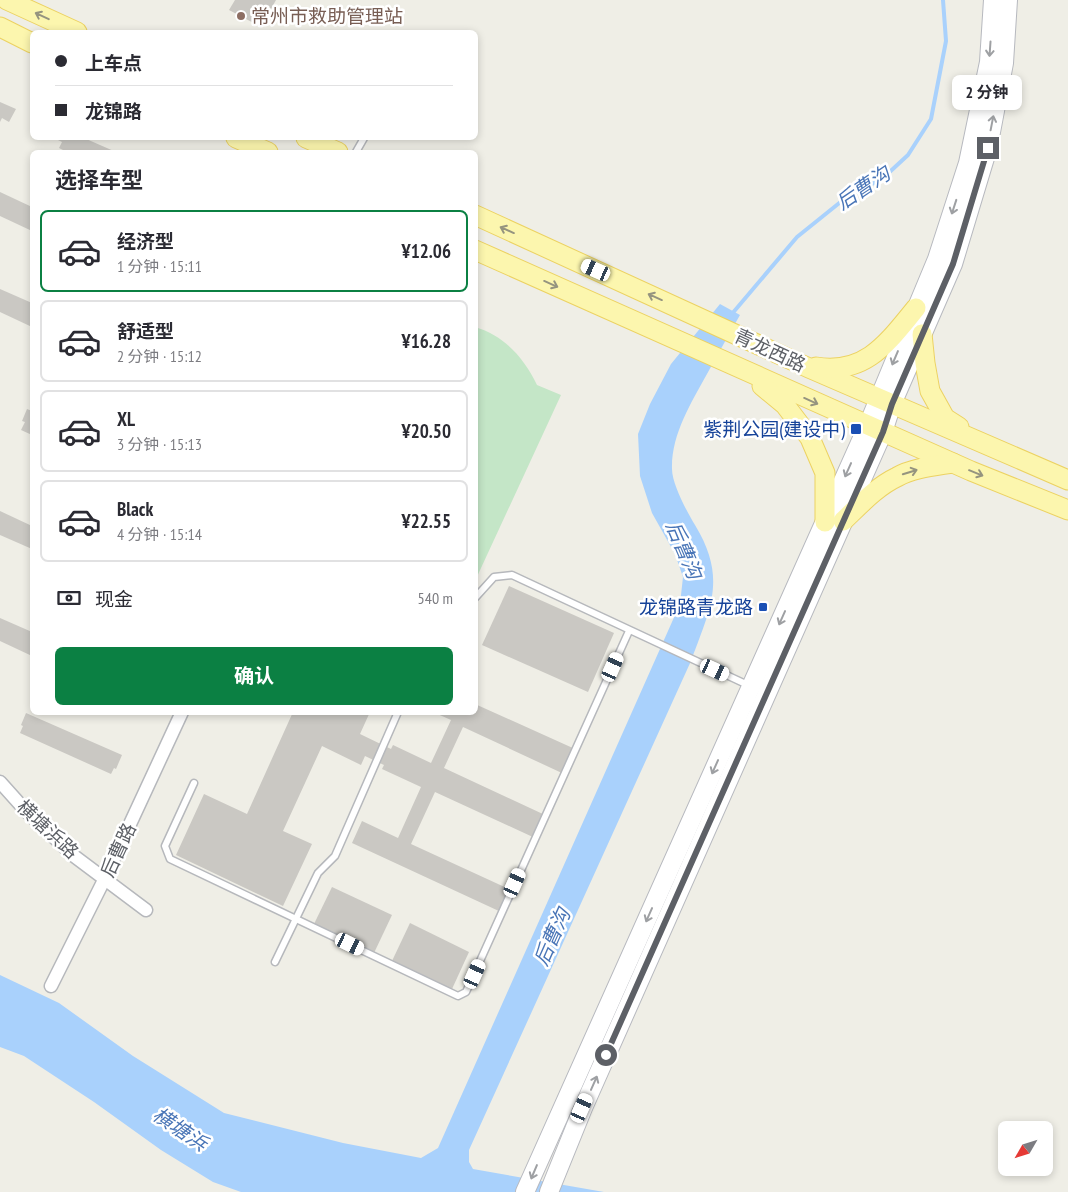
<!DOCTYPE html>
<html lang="zh">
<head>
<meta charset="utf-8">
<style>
	body { margin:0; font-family:"PT Sans Narrow","Noto Sans SC",sans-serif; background:#f7f7f7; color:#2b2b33; height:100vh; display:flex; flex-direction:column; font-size:19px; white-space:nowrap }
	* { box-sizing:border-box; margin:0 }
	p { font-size:16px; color:#7c7c81 }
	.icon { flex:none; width:28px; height:28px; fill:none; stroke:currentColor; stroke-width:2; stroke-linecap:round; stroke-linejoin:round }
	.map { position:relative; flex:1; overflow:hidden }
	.side { position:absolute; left:30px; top:150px; width:448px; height:565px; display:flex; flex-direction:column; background:#fff; border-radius:8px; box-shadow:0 2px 8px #0003 }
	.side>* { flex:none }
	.top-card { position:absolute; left:30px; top:30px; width:448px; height:110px; border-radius:8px; box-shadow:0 2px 8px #0003; display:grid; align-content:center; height:110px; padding:0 25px; background:#fff }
	.needle { width:32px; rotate:231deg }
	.fabs { position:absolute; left:998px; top:1121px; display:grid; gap:10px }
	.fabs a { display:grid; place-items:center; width:55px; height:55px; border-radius:8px; background:#fff; box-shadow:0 2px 8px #0003; font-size:25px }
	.end { position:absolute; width:22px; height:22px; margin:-11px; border:6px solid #5d6066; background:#fff; box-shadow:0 0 0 2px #fff }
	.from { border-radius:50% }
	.bubble { position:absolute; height:35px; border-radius:8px; background:#fff; box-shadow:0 2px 8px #0003; font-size:16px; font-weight:700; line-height:35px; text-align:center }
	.car { position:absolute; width:15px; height:30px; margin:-15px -8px; border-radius:6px; box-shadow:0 0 4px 1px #0007; background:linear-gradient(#fff 24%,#345 0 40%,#fff 0 76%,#345 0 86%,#fff 0) }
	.top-card b { display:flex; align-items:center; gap:18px; height:48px; font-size:19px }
	.top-card b+b { border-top:1px solid #e1e1e2 }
	.top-card i { width:12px; height:12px; background:#2b2b33 }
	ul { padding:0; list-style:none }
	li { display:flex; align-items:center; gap:15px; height:82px; margin:0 10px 8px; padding:0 15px; border:2px solid #e1e1e2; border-radius:8px }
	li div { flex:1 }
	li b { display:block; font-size:19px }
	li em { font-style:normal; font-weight:700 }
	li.current { border-color:#0b8043 }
	li>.icon { width:45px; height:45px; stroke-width:1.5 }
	h2 { padding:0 25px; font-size:22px; line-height:60px }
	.pay { display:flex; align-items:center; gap:12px; height:55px; padding:0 25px; font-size:19px }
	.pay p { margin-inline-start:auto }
	.primary-button { display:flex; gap:10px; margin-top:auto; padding:10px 25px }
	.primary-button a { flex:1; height:58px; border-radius:8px; background:#0b8043; color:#fff; font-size:20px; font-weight:700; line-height:58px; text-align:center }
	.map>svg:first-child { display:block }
	.green { fill:#c4e6c7 }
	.water { fill:#a9d1fc }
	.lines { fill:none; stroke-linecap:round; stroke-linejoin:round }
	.stream { stroke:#a9d1fc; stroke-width:4 }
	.building { fill:#cac8c3 }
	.lane-casing { stroke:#b6b8bc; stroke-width:9 }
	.street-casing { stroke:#b6b8bc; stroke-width:15 }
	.secondary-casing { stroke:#b7b9bf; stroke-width:20 }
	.primary-casing { stroke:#ecd262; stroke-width:21 }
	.lane { stroke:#fff; stroke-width:6 }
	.street { stroke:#fff; stroke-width:12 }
	.secondary { stroke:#fff; stroke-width:18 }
	.primary { stroke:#fcf6ae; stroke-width:19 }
	.oneway { stroke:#95947f }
	.oneway2 { stroke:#9ea0a3 }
	.route { stroke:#5d6066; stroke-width:6 }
	.education-dot { fill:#8d6e63; stroke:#fff; stroke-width:2 }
	.transit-dot { fill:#1a4fb4; stroke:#fff; stroke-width:2 }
	.labels { text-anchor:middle; stroke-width:5; stroke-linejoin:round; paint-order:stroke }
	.education-label { font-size:19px; fill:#785e54; stroke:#fff; text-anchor:start }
	.street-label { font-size:19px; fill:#5d6066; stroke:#fff }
	.transit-label { font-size:19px; fill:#164399; stroke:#fff; text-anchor:end }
	.water-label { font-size:20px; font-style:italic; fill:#4975b7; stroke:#fff }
</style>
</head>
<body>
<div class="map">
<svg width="1068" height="1192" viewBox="0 0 1068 1192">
	<rect width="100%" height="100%" fill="#efeee6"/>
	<!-- green -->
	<path class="green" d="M475,327C505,336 524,358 537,385L561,395L475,581Z"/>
	<!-- water -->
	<path class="water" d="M720,304L740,315C729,334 718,354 707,374C691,403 671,435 672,469C672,484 687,512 695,525C727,578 711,607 691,661L469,1150V1162L473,1169L604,1192H241L213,1182L161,1150L94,1102L24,1056L0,1047V975L59,1003L133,1056L224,1113L343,1143L421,1158L438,1148L680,604L683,577L675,554L652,513L640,476L638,434L650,404L671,364Z"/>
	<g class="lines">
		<!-- stream -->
		<path class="stream" d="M731,315L797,237L848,196L882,179L908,155L931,119L946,41L943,0"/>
	</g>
	<!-- building -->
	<g class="building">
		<path d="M235,0H276L261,27L229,10Z"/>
		<path d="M0,102L16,109L9,122L2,118L0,122Z"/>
		<path d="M59,138H84L116,152H67L59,148L62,142L58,140Z"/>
		<path d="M0,192L32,207V231L0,216Z"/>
		<path d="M0,289L32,303V327L0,312Z"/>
		<path d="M27,409L32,411V435L21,430L25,422L22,421Z"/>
		<path d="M0,511L32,526V549L0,535Z"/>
		<path d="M509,586L614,633L588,692L482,645Z"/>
		<path d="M0,618L32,632V656L0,641Z"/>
		<path d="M475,704L575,749L564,774L463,727L444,768L545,815L535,838L435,792L411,844L511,890L501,912L352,843L362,821L398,838L421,787L382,769L384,765L365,756L361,765L322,746L283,831L312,844L283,906L176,855L204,794L247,814L293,712H370L360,734L391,749L393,745L431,763L451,720L433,712H475Z"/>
		<path d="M26,713L122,755L116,769L114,768L111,774L20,733L23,726L21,725Z"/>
		<path d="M332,887L392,915L374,953L314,924Z"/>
		<path d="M410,923L469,952L452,989L392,961Z"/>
	</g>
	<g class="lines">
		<!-- lane casing -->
		<g class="lane-casing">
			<g id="lane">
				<path d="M356,152L364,138"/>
				<path d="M475,598L494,577L512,575L750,686"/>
				<path d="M194,783L165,846L170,859L458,996L466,992L629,631"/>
				<path d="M275,962L318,873L335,856L398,712"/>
			</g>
		</g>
		<!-- street casing -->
		<g class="street-casing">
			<g id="street">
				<path d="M0,782L26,811L74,856L146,910"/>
				<path d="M51,986L105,878L182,712"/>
			</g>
		</g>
		<!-- secondary casing -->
		<g class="secondary-casing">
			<g id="secondary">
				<path d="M525,1192L868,425L937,259L968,163L989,62L993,0"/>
				<path d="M549,1192L583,1108L883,432L892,404L953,264L988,148L1004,63L1008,0"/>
			</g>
		</g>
		<!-- primary casing -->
		<g class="primary-casing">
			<g id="primary">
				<path d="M7,0L77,32"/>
				<path d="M0,27L32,43"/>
				<path d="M236,138L268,152"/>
				<path d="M306,138L338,152"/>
				<path d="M475,215L809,368L1068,480"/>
				<path d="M475,250L971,471L1068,510"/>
				<path d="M922,334L925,363L930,391L945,418L959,427"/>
				<path d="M816,367C866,375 888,342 916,308"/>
				<path d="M762,386L785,405L810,438L825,473V522"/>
				<path d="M843,521C860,505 876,487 897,477C913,468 935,466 953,463"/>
			</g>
		</g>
		<!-- lane -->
		<use href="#lane" class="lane"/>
		<!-- street -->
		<use href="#street" class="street"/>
		<!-- secondary -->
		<use href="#secondary" class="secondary"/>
		<!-- primary -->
		<use href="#primary" class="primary"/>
	</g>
	<!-- one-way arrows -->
	<defs><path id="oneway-shaft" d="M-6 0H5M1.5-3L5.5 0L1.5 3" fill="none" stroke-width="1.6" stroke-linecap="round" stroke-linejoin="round" transform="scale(1.25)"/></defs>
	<g class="oneway">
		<use href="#oneway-shaft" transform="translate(42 16) rotate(-155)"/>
		<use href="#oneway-shaft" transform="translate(507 230) rotate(-156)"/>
		<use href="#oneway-shaft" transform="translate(551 284) rotate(24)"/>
		<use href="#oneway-shaft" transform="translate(655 297) rotate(-156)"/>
		<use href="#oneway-shaft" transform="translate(811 401) rotate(24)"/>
		<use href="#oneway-shaft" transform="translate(910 472) rotate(-17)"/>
		<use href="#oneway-shaft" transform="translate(976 473) rotate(22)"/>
	</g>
	<g class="oneway2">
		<use href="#oneway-shaft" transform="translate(990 49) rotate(94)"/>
		<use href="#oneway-shaft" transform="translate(992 123) rotate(-79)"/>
		<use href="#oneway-shaft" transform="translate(954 207) rotate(108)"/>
		<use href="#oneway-shaft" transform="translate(895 358) rotate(113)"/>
		<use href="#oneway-shaft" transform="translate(848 470) rotate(114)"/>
		<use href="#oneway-shaft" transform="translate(782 618) rotate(114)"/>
		<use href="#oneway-shaft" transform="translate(715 767) rotate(114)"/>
		<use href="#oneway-shaft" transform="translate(649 915) rotate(114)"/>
		<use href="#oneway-shaft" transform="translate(594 1083) rotate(-66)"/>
		<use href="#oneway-shaft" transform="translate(534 1172) rotate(113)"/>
	</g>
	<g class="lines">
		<!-- route -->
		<path class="route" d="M606,1055L883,432L892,404L953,264L988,148"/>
	</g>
	<!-- markers -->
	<circle class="education-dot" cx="241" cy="16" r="5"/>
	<g class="transit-dot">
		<rect x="850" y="423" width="12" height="12" rx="2.5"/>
		<rect x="758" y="602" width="10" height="10" rx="2.5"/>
	</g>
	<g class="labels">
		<!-- education labels -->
		<g class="education-label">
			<text x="251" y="23">常州市救助管理站</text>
		</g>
		<!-- street labels -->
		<g class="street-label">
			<text transform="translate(770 350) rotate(25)" y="7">青龙西路</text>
			<text transform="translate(48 829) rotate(43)" y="7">横塘浜路</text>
			<text transform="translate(118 850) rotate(-65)" y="7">后曹路</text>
		</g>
		<!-- transit labels -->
		<g class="transit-label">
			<text x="845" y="436">紫荆公园(建设中)</text>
			<text x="753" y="614">龙锦路青龙路</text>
		</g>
		<!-- water labels -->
		<g class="water-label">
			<text transform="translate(863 188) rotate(-34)" y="7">后曹沟</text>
			<text transform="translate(684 550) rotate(67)" y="7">后曹沟</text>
			<text transform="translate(552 937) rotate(-66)" y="7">后曹沟</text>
			<text transform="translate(180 1129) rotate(34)" y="7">横塘浜</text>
		</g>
	</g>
</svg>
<div class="fabs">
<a><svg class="needle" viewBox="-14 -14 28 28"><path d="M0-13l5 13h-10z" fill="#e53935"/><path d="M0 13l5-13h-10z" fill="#7c7c81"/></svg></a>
</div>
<i class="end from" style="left:606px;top:1055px"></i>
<i class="end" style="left:988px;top:148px"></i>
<div class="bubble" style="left:952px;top:75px;width:70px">2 分钟</div>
<i class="car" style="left:596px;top:270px;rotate:294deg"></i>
<i class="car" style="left:613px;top:667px;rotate:24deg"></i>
<i class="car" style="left:715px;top:670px;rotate:115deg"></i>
<i class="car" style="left:515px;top:883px;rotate:24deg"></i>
<i class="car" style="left:350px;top:944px;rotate:116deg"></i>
<i class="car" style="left:475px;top:974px;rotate:24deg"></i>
<i class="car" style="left:582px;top:1108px;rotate:24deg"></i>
<div class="top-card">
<b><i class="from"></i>上车点</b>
<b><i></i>龙锦路</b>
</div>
<section class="side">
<h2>选择车型</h2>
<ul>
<li class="current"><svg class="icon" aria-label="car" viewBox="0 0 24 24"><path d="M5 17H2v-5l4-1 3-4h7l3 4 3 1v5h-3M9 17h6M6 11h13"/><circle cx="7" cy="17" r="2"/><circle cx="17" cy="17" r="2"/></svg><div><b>经济型</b><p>1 分钟 · 15:11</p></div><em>¥12.06</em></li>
<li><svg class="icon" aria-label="car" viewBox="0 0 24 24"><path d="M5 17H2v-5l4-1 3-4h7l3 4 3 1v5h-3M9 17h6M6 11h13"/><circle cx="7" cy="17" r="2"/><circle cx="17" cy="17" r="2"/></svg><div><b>舒适型</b><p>2 分钟 · 15:12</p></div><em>¥16.28</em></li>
<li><svg class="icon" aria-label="car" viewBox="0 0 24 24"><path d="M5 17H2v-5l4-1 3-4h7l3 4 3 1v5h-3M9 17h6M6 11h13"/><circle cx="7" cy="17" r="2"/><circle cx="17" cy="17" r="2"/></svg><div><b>XL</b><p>3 分钟 · 15:13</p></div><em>¥20.50</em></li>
<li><svg class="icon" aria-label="car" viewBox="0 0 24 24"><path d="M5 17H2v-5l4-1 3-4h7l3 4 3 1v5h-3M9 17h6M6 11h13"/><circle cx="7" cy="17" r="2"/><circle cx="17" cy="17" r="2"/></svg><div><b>Black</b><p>4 分钟 · 15:14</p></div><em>¥22.55</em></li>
</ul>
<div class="pay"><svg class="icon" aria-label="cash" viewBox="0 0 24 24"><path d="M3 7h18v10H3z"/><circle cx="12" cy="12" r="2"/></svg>现金<p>540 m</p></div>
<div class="primary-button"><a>确认</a></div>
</section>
</div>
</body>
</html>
